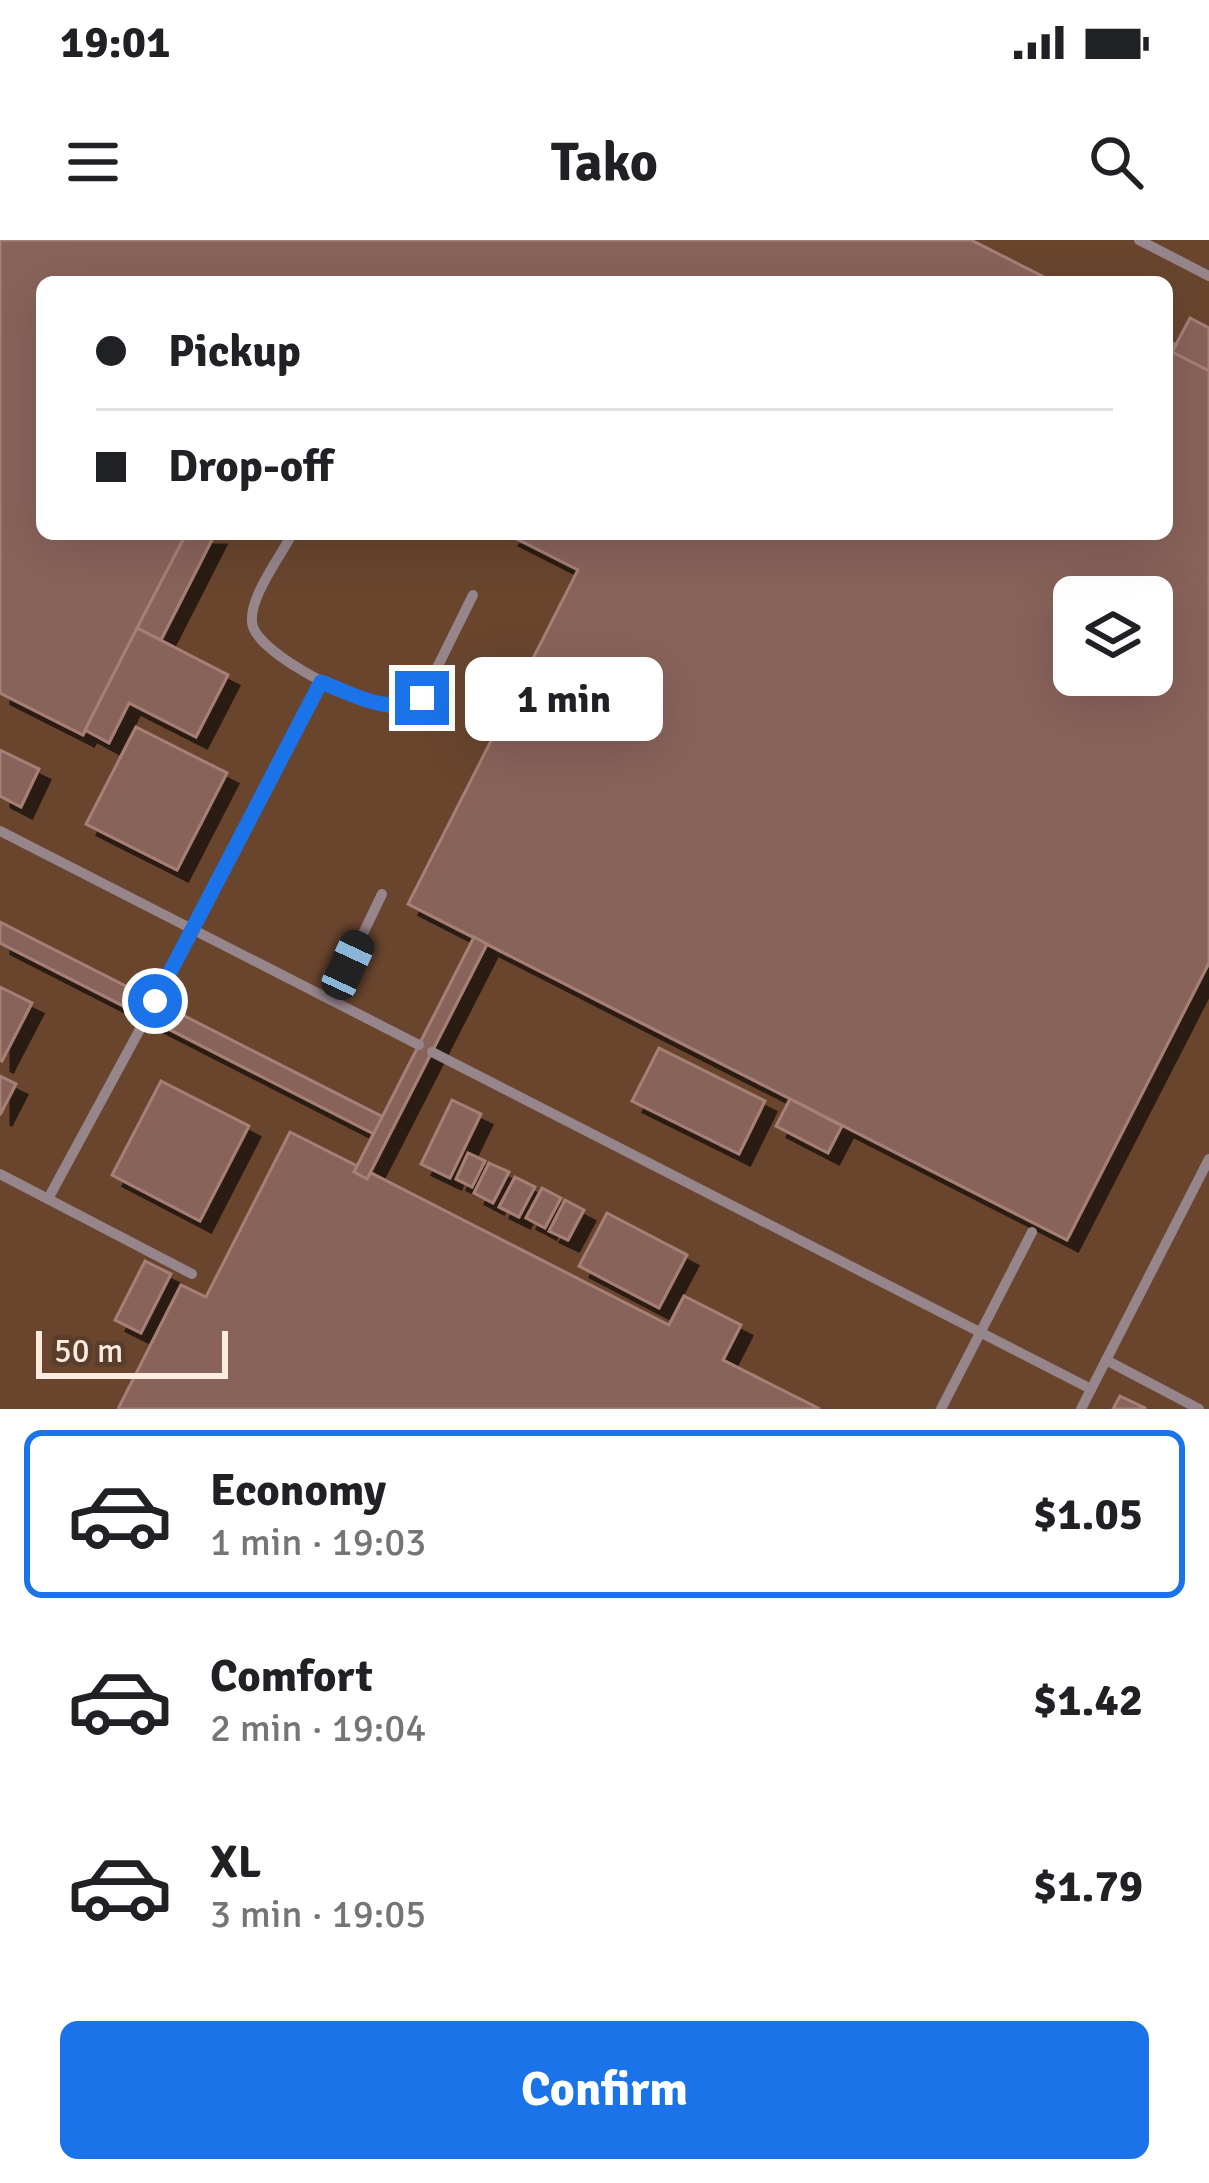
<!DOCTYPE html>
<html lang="en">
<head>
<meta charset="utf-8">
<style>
	body { margin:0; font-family:Signika,sans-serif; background:#f2f2f2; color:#202124; height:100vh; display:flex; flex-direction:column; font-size:45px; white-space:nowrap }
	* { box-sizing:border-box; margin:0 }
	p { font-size:39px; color:#757577 }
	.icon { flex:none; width:66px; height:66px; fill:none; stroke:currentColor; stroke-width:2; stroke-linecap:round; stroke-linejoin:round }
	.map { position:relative; height:1169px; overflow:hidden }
	.details { display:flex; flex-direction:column; background:#fff; flex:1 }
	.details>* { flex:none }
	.top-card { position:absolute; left:36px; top:36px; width:1137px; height:264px; border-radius:18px; box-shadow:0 12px 48px #0002; display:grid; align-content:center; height:264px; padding:0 60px; background:#fff }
	.fabs { position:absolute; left:1053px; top:336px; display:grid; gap:24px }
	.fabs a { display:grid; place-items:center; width:120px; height:120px; border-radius:18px; background:#fff; box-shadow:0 12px 48px #0002; font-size:60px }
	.scale { position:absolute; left:36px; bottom:30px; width:192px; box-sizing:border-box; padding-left:12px; border:6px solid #feebe0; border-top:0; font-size:33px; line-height:42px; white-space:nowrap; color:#feebe0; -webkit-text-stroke:9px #5a3d2a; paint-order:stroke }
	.end { position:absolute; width:54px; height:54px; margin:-27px; border:15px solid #1a73e8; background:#fff; box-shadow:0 0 0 6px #fff }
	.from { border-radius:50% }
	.bubble { position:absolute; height:84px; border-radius:18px; background:#fff; box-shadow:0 12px 48px #0002; font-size:39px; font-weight:700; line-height:84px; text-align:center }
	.car { position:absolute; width:36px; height:72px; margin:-36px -18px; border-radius:15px; box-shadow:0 0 9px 3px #0007; background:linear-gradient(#222 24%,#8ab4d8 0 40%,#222 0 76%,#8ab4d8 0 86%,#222 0) }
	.top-card b { display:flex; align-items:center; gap:42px; height:114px; font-size:45px }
	.top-card b+b { border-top:3px solid #e0e0e0 }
	.top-card i { width:30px; height:30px; background:#202124 }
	ul { padding:21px 0 0; list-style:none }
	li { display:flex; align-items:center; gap:36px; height:168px; margin:0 24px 18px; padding:0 36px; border:6px solid transparent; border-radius:18px }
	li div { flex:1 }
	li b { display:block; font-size:45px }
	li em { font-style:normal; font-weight:700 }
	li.on { border-color:#1a73e8 }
	li>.icon { width:108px; height:108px; stroke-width:1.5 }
	.primary-button { display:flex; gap:24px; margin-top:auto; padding:24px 60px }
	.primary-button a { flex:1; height:138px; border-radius:18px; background:#1a73e8; color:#fff; font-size:48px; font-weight:700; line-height:138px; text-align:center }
	.status { display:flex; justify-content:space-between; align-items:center; height:84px; padding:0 60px; background:#fff; direction:ltr }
	.status svg { height:33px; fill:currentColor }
	header { display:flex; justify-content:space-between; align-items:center; height:156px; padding:0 60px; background:#fff; font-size:54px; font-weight:700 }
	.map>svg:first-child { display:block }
	.built { fill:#69452e; fill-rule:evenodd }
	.building { fill:#88635a; stroke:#a67f76; stroke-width:3; fill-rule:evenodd; filter:url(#shadow) }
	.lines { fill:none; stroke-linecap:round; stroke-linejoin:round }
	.lane { stroke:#96858b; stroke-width:10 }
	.route { stroke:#1a73e8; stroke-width:15 }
</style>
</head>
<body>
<div class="status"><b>19:01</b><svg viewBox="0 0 49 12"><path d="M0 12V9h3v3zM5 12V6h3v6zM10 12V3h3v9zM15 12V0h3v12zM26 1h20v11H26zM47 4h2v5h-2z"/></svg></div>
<header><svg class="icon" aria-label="menu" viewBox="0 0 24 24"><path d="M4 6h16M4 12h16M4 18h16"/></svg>Tako<svg class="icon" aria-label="search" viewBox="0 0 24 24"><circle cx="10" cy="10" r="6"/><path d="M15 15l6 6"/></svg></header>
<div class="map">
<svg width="1209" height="1169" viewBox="0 0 1209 1169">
	<defs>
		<filter id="shadow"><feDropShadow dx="11" dy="11" stdDeviation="0" flood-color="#0009"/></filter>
	</defs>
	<rect width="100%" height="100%" fill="#5a3d2a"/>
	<!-- built -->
	<path class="built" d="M0,0H1209V1169H0ZM42,42H1167V294H42ZM1074,357H1152V435H1074Z"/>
	<!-- building -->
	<g class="building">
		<path d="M0,0H971L1054,42H42V294H186L83,495L0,453Z"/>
		<path d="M1190,78L1209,88V131L1172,112Z"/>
		<path d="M1167,100L1176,105L1172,112L1209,131V723L1067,1000L408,664L578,330L507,294H1167ZM1074,357H1152V435H1074Z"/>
		<path d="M186,294H215L161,400L137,388Z"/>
		<path d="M137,388L228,435L196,497L129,463L109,503L85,490Z"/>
		<path d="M136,487L227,533L177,630L86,584Z"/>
		<path d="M0,510L39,529L21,567L0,556Z"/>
		<path d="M0,682L383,877L374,894L0,703Z"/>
		<path d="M474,697L487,704L367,939L354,932Z"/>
		<path d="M0,747L32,763L2,821L0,820Z"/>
		<path d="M659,808L765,861L739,914L632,861Z"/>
		<path d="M0,836L16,844L0,875Z"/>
		<path d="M161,841L249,886L200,981L112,935Z"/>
		<path d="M790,859L842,886L828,913L776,886Z"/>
		<path d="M452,860L481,874L450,938L421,924Z"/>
		<path d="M290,892L357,926L354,932L367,939L371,933L669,1085L684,1056L741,1085L723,1120L820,1169H118L181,1045L206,1057Z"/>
		<path d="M468,913L485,921L472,947L456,939Z"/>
		<path d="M489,923L509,932L493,963L474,953Z"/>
		<path d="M515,937L535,947L519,977L499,967Z"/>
		<path d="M542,948L561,958L545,988L526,978Z"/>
		<path d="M565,960L584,970L568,1000L549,991Z"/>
		<path d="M607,973L687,1015L659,1068L579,1026Z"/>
		<path d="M145,1021L171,1034L141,1093L115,1080Z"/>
		<path d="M1120,1156L1145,1168V1169H1113Z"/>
	</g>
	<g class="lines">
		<!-- lane -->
		<g class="lane">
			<path d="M1139,0L1209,36"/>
			<path d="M292,294C281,316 245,362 253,387C264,417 356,462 387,467C401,470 410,464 422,458L473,355"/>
			<path d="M0,591L419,805"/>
			<path d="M331,760L382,654"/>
			<path d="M155,761L321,442"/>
			<path d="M432,812L1091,1149"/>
			<path d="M0,934L192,1034"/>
			<path d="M48,959L146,778"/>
			<path d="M1106,1120L1199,1169"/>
			<path d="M941,1169L1032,992"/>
			<path d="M1081,1169L1209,919"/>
		</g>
	</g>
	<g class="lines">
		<!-- route -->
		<path class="route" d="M155,761L321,442C355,455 388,476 422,458"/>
	</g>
</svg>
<div class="fabs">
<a><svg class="icon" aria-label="layers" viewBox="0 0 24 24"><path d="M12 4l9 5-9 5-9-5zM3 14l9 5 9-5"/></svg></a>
</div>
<div class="scale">50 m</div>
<i class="end from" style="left:155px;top:761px"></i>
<i class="end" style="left:422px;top:458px"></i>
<div class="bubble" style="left:465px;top:417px;width:198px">1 min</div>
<i class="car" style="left:348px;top:725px;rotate:25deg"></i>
<div class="top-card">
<b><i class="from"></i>Pickup</b>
<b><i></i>Drop-off</b>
</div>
</div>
<section class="details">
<ul>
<li class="on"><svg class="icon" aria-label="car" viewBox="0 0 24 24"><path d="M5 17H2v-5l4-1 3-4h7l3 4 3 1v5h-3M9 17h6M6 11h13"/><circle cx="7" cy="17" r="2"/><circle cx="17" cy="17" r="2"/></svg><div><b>Economy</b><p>1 min · 19:03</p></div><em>$1.05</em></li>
<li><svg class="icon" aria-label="car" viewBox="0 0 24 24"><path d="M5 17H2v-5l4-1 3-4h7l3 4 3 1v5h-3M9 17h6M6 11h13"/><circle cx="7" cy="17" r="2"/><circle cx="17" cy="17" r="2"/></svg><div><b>Comfort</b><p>2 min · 19:04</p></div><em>$1.42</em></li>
<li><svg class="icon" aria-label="car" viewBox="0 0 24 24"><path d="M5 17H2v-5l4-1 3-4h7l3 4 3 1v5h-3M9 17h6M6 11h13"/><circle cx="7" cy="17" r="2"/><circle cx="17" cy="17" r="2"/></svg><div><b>XL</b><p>3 min · 19:05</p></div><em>$1.79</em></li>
</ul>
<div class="primary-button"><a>Confirm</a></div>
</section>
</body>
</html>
